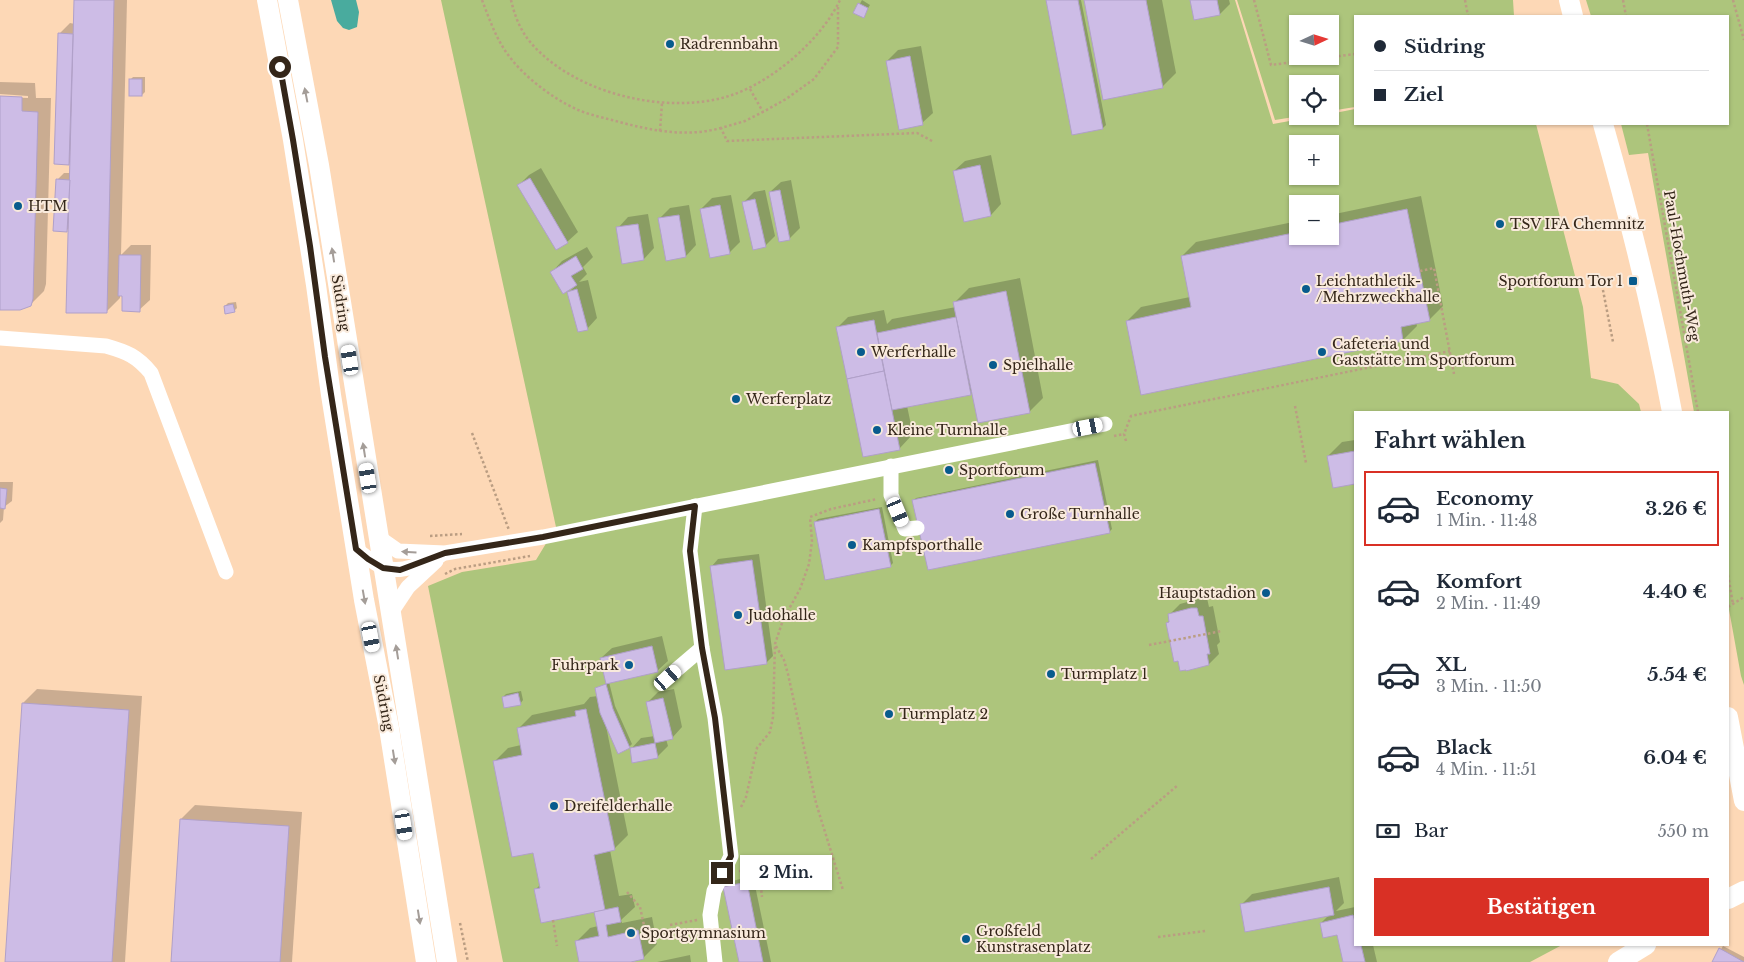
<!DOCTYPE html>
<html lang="de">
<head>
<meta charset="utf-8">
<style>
	body { margin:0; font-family:"Libre Baskerville",serif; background:#f6f6f7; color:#1f2937; height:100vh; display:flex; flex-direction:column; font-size:19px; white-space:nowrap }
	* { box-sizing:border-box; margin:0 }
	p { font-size:16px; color:#747a83 }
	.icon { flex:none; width:28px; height:28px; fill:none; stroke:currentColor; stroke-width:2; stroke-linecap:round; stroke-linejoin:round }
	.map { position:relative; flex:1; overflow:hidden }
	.drawer { position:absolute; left:1354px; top:411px; width:375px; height:535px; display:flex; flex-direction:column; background:#fff; border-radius:0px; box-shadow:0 1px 4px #0004 }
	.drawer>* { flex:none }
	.banner { position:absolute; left:1354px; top:15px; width:375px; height:110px; border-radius:0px; box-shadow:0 1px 4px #0004; display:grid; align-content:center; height:110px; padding:0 20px; background:#fff }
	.needle { width:32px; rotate:86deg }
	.buttons { position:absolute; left:1289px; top:15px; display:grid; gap:10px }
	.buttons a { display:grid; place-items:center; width:50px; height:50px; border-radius:0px; background:#fff; box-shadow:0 1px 4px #0004; font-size:25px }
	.end { position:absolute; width:22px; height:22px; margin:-11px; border:6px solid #342619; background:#fff; box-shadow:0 0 0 2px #fff }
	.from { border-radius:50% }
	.bubble { position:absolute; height:35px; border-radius:0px; background:#fff; box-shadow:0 1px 4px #0004; font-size:16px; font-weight:800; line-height:35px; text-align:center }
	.car { position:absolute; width:15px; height:30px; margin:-15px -8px; border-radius:6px; box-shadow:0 0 4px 1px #0007; background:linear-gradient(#fff 24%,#345 0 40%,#fff 0 76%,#345 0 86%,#fff 0) }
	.banner b { display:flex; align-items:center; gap:18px; height:48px; font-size:19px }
	.banner b+b { border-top:1px solid #e0e1e3 }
	.banner i { width:12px; height:12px; background:#1f2937 }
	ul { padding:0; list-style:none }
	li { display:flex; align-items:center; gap:15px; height:75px; margin:0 10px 8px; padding:0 10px; border:2px solid transparent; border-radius:0px }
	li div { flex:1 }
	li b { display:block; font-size:19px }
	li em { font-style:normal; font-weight:800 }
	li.current { border-color:#d93025 }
	li>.icon { width:45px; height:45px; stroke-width:1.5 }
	h2 { padding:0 20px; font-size:22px; line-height:60px }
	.pay { display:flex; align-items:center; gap:12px; height:55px; padding:0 20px; font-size:19px }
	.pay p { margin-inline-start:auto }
	.button { display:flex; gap:10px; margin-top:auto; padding:10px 20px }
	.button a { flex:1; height:58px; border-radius:0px; background:#d93025; color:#fff; font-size:20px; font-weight:800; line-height:58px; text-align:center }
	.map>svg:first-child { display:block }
	.green { fill:#adc57c; fill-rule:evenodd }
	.water { fill:#49ab9e }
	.shadow { fill:#0003 }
	.building { fill:#cdbce6; stroke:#b0a0c9 }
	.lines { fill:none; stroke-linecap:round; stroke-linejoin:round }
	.path { stroke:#ba9d82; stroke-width:2.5; stroke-dasharray:2.5 2.5; stroke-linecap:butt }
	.minor { stroke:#fff; stroke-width:15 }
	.major { stroke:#fff; stroke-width:20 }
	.oneway { fill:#a49d98 }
	.route { stroke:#342619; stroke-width:6 }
	.poi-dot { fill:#085b8d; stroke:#f9eadc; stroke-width:2 }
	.labels { text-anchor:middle; stroke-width:4; stroke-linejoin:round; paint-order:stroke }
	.poi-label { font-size:14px; fill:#342619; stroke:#f9eadc; text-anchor:start }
	.street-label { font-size:14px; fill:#342619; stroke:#f9eadc }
</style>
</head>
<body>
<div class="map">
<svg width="1744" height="962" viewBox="0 0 1744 962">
	<rect width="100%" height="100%" fill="#fdd8b6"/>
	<!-- green -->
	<g class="green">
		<path d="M441,0H1235L1273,124L1317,116H1330V114L1355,109V124H1536L1583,307L1591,378L1618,384L1639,404L1641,412H1355V945H1562L1530,962H503L428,586L462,572L536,560L556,527ZM1298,144H1330V176H1298ZM1298,204H1330V236H1298Z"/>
		<path d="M1237,0H1513L1514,16H1355V107L1330,111V84H1298V116H1300L1275,120ZM1298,24H1330V56H1298Z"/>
		<path d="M1586,0H1744V685L1741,676L1728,604V412H1694L1648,153L1629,155L1621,124H1728V16H1591Z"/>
	</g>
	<!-- water -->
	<path class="water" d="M331,0H356L359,12L357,27L349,30L343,28L337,21Z"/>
	<!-- shadow -->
	<g class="shadow">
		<path d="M75,0H127L121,255L131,245H151L150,300L139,310L124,294H120V298L106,312L69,228L67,230L57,180L64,173H71V161L69,164L59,34L70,23L75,24Z"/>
		<path d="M862,0L870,5L863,16L855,13Z"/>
		<path d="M1047,0H1081L1106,125L1103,128Z"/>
		<path d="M1085,0H1162L1176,73L1162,87Z"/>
		<path d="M1191,0H1229L1230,4L1220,14Z"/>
		<path d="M921,46L933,113L922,123L887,61L898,50Z"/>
		<path d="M133,77H145V92L142,95L130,80Z"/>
		<path d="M0,82L35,83L36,98H51L46,284L44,291L30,305L0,309V97L28,98V96L0,94Z"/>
		<path d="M991,155L1001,204L991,215L954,171L965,161Z"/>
		<path d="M541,168L578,232L567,242L556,249L519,185L529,175Z"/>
		<path d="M791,180L800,228L790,238L780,240L770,192L781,182Z"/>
		<path d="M765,190L775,236L765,246L743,203L754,192Z"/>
		<path d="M731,195L740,242L729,253L701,209L712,198Z"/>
		<path d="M1421,196L1443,306L1429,320L1416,322L1417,326L1403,340L1127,321L1141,307L1190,297L1182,256L1196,242L1298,221V236H1330V215Z"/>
		<path d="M689,205L696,245L686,256L659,219L670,208Z"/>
		<path d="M648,214L654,248L644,259L618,228L628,217Z"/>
		<path d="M587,247L593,257L583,267L587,274L579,282L588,280L597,318L587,329L569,292L575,286L552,272L562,261Z"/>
		<path d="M1020,278L1043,398L1029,412L973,393L907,406L913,434L899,449L837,328L848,317L884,310L887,324L892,319L956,307L955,302L969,288Z"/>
		<path d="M236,302L237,308L234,311L225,306L228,303Z"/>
		<path d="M1355,440V483L1328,456L1342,442Z"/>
		<path d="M1098,460L1112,529L1109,532L913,501L916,498Z"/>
		<path d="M0,482H13L12,501L4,507L3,520L0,523Z"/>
		<path d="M882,507L893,563L890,566L815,522L818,519Z"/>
		<path d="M759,554L773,656L766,663L712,566L718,559Z"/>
		<path d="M1202,598H1207L1209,607L1213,606L1220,642L1217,645L1219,654L1209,664L1167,623L1170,620L1169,615L1180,604Z"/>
		<path d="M662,636L668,661L657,671L609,682L615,706L632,744L629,747L606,726L628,835L614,849L610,850L619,896L632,894L635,907L621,920L622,923L652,917L657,944L643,958L634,960V962H580L576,942L590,928L598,926L595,911L535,890L541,884L534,852L494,762L508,748L521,745L518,729L532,715L584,704L590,697L598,696L597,689L607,683L601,658L612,648Z"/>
		<path d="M37,689L142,696L125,962H7L23,703Z"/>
		<path d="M674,689L682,727L672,738L666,739L668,746L657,757L631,749L641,738L655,736L647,703L658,692Z"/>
		<path d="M521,691L523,700L520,704L503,697L506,694Z"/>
		<path d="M195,805L302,812L292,962H172L181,819Z"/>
		<path d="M753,876L771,962H740L725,887L732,881Z"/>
		<path d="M1339,877L1344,903L1336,911L1355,907V945H1373L1377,962H1344L1338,933L1321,923L1329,915L1241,905L1252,894Z"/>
		<path d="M1723,946L1744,957V962H1713Z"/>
		<path d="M690,955L691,962H657Z"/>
	</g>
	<!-- building -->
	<g class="building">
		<path d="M74,0H114L107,313H66Z"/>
		<path d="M1046,0H1078L1103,129L1072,135Z"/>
		<path d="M1084,0H1146L1163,88L1103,100Z"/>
		<path d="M1190,0H1217L1220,15L1194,20Z"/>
		<path d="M858,3L868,8L864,18L853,13Z"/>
		<path d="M58,33L73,34L69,165L54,164Z"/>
		<path d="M910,56L923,125L899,130L886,61Z"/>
		<rect x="129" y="79" width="13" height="17"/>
		<path d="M0,96L22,97V111L38,112L33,299L31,306L20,310H0Z"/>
		<path d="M980,165L991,216L964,222L953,171Z"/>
		<path d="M530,178L568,243L556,250L517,185Z"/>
		<path d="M56,179L70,180L67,232L53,231Z"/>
		<path d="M780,190L790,240L779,242L769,192Z"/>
		<path d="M755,199L766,247L753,250L742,202Z"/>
		<path d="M720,205L730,254L710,258L700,209Z"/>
		<path d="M1407,209L1430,321L1401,327L1403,341L1141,395L1126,321L1191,307L1181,256L1298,232V236H1330V225Z"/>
		<path d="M679,215L686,257L666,261L658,218Z"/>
		<path d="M638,224L644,260L622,264L616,227Z"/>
		<path d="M119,255H141L140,312L122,311V296H118Z"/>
		<path d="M576,256L583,269L571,276L577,285L563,294L550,272Z"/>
		<path d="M577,289L588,330L578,332L567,292Z"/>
		<path d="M1006,291L1030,413L978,423L953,302Z"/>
		<path d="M233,304L235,312L225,314L224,306Z"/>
		<path d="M956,317L971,395L892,410L877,333Z"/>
		<path d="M874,320L884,371L847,379L836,327Z"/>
		<path d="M884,371L900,450L863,457L847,379Z"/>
		<path d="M1355,451V484L1333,488L1327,456Z"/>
		<path d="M1095,463L1110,533L928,570L912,500Z"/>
		<path d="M0,488L7,489L5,509L0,508Z"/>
		<path d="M879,509L891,567L825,580L814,522Z"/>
		<path d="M752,560L767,664L725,670L710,566Z"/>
		<path d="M1191,608H1197L1199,616H1203L1210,654H1207L1209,665L1186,671V670L1180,671L1178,661L1174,662L1166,623L1169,622L1168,614Z"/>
		<path d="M652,646L658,672L606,684L600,658Z"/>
		<path d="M606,684L613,709L630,748L618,754L600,713L595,688Z"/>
		<path d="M518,693L521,705L504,708L502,697Z"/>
		<path d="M663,698L673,739L655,743L646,702Z"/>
		<path d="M22,703L129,710L112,962H5Z"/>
		<path d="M586,709L615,850L594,855L605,910L541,923L534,889L540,888L533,853L512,857L493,761L522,755L517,728L576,716L575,711Z"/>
		<path d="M655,743L658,758L632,763L630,748Z"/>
		<path d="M180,819L289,826L280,962H171Z"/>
		<path d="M747,882L763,962H739L723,887Z"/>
		<path d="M1329,887L1334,915L1245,932L1240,904Z"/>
		<path d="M618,907L621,922L606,925L608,937L638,930L644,959L631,962H579L575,941L599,936L594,912Z"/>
		<path d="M1353,915L1355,922V945H1361L1365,962H1343L1337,935L1323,938L1320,923Z"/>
		<path d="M1719,948L1744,962H1712Z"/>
	</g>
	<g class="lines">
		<!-- path -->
		<g class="path">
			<path d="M482,0C489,18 495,36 506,52C522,75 550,97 576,109C587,114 600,117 612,120C648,130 684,138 721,128"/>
			<path d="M511,0C514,13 519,27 527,38C569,93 667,117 732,95C773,81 821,40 840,0"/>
			<path d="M1254,0L1271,65L1355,54"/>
			<path d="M1465,0L1468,16"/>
			<path d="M1623,0L1626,16"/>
			<path d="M1733,0L1744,40"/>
			<path d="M838,7V47L814,79L786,99L763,112L745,121L721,128L727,141L917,133L934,142"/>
			<path d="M750,89L763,112"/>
			<path d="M1647,124L1698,412"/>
			<path d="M660,131L662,103"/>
			<path d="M1420,271L1434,268L1454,374"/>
			<path d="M1602,285L1613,342"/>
			<path d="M1295,406L1306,463"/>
			<path d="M472,433L509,530"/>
			<path d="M1114,436L1124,434"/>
			<path d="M1126,441L1124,434L1131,416L1450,351"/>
			<path d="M430,536L462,534"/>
			<path d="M445,574L455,569L530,556"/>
			<path d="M1728,575L1733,604"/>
			<path d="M1728,607L1744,597"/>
			<path d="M1149,645L1222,631"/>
			<path d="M776,646L784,660L788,674L816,803L843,890"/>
			<path d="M741,807L746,797L757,748L770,732L773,717L775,644L783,620L800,589L809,564L812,541L810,517L831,509L877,499"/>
			<path d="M1091,859L1178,785"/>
			<path d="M739,871H746L760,878L762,897"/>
			<path d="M627,892L640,907L645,930"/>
			<path d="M553,920L557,946"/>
			<path d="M460,923L468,962"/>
			<path d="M670,925L697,920"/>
			<path d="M1158,937L1205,931"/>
		</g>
		<!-- minor -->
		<g class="minor">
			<path d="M0,338L106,346C127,352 137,356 151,373L226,572"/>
			<path d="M891,466V495L905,529L917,528"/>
			<path d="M695,506L690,551L702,648L715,718L731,856L714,891L710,915L715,962"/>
			<path d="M378,537L398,551L445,553L543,537L1105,424"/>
			<path d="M356,549C392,579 401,572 441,555"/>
			<path d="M390,614L408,587L436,561"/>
			<path d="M668,677L702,648"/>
		</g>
		<!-- major -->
		<g class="major">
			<path d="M267,0L293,140L316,285L331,395L364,600L389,728L426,962"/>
			<path d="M288,0L319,165L447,962"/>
			<path d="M1569,0L1573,16"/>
			<path d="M1603,124C1630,219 1654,315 1672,412"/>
			<path d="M1728,717L1744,801"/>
			<path d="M1728,899L1744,891"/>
			<path d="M1618,962L1646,945"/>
		</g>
	</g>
	<!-- one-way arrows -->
	<defs><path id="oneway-solid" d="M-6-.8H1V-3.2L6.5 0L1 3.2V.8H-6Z" transform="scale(1.25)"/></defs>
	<g class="oneway">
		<use href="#oneway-solid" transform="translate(306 95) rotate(-101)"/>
		<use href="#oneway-solid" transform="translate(333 255) rotate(-99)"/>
		<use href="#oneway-solid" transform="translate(364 450) rotate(-99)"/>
		<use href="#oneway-solid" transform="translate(409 552) rotate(-177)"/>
		<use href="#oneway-solid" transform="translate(364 597) rotate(80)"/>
		<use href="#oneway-solid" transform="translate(397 652) rotate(-99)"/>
		<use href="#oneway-solid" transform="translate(394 757) rotate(81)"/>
		<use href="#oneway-solid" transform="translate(419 917) rotate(81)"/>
	</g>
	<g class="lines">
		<!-- route -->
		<path class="route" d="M280,67L293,140L310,246L325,357L356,549L368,559L383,568L400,570L445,553L543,537L695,506L690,551L702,648L715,718L731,856L722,873"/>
	</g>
	<!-- markers -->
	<g class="poi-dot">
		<circle cx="670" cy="44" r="5"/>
		<circle cx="18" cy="206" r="5"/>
		<circle cx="1500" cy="224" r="5"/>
		<rect x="1628" y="276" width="10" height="10" rx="2.5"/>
		<circle cx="1306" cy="289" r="5"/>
		<circle cx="861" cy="352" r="5"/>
		<circle cx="1322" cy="352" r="5"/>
		<circle cx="993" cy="365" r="5"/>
		<circle cx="736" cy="399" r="5"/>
		<circle cx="877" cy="430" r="5"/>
		<circle cx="949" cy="470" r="5"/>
		<circle cx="1010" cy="514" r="5"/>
		<circle cx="852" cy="545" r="5"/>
		<circle cx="1266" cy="593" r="5"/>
		<circle cx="738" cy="615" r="5"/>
		<circle cx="629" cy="665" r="5"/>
		<circle cx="1051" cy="674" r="5"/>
		<circle cx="889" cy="714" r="5"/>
		<circle cx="554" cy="806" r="5"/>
		<circle cx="631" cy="933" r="5"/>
		<circle cx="966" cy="939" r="5"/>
	</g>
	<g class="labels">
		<!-- poi labels -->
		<g class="poi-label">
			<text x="680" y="49">Radrennbahn</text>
			<text x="28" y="211">HTM</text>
			<text x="1510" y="229">TSV IFA Chemnitz</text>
			<text x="1316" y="286">Leichtathletik-<tspan x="1316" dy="16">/Mehrzweckhalle</tspan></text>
			<text x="1623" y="286" text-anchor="end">Sportforum Tor 1</text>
			<text x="1332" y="349">Cafeteria und<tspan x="1332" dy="16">Gaststätte im Sportforum</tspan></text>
			<text x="871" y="357">Werferhalle</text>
			<text x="1003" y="370">Spielhalle</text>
			<text x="746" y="404">Werferplatz</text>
			<text x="887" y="435">Kleine Turnhalle</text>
			<text x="959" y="475">Sportforum</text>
			<text x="1020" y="519">Große Turnhalle</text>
			<text x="862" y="550">Kampfsporthalle</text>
			<text x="1256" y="598" text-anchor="end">Hauptstadion</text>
			<text x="748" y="620">Judohalle</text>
			<text x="619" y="670" text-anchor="end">Fuhrpark</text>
			<text x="1061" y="679">Turmplatz 1</text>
			<text x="899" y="719">Turmplatz 2</text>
			<text x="564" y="811">Dreifelderhalle</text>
			<text x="976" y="936">Großfeld<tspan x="976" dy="16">Kunstrasenplatz</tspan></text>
			<text x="641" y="938">Sportgymnasium</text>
		</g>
		<!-- street labels -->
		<g class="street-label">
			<text transform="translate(1682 266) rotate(80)" y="5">Paul-Hochmuth-Weg</text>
			<text transform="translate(341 303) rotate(81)" y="5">Südring</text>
			<text transform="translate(384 703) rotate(79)" y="5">Südring</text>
		</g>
	</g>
</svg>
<div class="buttons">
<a><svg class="needle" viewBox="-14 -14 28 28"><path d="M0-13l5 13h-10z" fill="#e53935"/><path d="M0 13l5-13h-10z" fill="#747a83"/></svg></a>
<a><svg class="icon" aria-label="locate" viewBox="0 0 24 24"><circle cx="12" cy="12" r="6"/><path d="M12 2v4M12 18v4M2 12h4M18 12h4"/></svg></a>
<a>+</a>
<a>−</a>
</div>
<i class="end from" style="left:280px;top:67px"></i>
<i class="end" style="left:722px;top:873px"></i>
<div class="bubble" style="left:740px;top:855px;width:92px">2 Min.</div>
<i class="car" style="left:350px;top:360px;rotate:351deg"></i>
<i class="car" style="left:1088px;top:427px;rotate:79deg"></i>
<i class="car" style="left:368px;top:478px;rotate:351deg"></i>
<i class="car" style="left:898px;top:512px;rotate:157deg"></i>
<i class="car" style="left:371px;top:637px;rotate:169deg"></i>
<i class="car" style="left:668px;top:678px;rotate:49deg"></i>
<i class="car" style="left:404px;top:825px;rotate:171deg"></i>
<div class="banner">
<b><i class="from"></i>Südring</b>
<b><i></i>Ziel</b>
</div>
<section class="drawer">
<h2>Fahrt wählen</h2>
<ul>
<li class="current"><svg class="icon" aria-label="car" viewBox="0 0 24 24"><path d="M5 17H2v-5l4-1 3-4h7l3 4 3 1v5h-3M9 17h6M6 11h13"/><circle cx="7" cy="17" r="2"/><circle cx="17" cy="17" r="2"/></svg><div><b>Economy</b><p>1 Min. · 11:48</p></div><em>3.26 €</em></li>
<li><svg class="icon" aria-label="car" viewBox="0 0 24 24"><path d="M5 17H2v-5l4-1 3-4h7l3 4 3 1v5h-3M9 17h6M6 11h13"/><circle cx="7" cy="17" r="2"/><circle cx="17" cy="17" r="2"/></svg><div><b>Komfort</b><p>2 Min. · 11:49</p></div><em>4.40 €</em></li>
<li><svg class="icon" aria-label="car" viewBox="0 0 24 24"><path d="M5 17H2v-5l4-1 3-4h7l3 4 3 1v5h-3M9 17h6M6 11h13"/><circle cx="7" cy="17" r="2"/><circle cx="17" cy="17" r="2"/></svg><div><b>XL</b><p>3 Min. · 11:50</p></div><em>5.54 €</em></li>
<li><svg class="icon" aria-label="car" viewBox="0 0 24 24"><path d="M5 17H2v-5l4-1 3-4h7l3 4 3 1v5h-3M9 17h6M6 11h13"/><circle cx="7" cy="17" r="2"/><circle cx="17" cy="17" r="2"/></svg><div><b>Black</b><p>4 Min. · 11:51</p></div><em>6.04 €</em></li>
</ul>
<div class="pay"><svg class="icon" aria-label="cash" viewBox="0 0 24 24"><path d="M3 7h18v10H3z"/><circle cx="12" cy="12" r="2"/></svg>Bar<p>550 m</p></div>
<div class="button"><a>Bestätigen</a></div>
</section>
</div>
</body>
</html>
